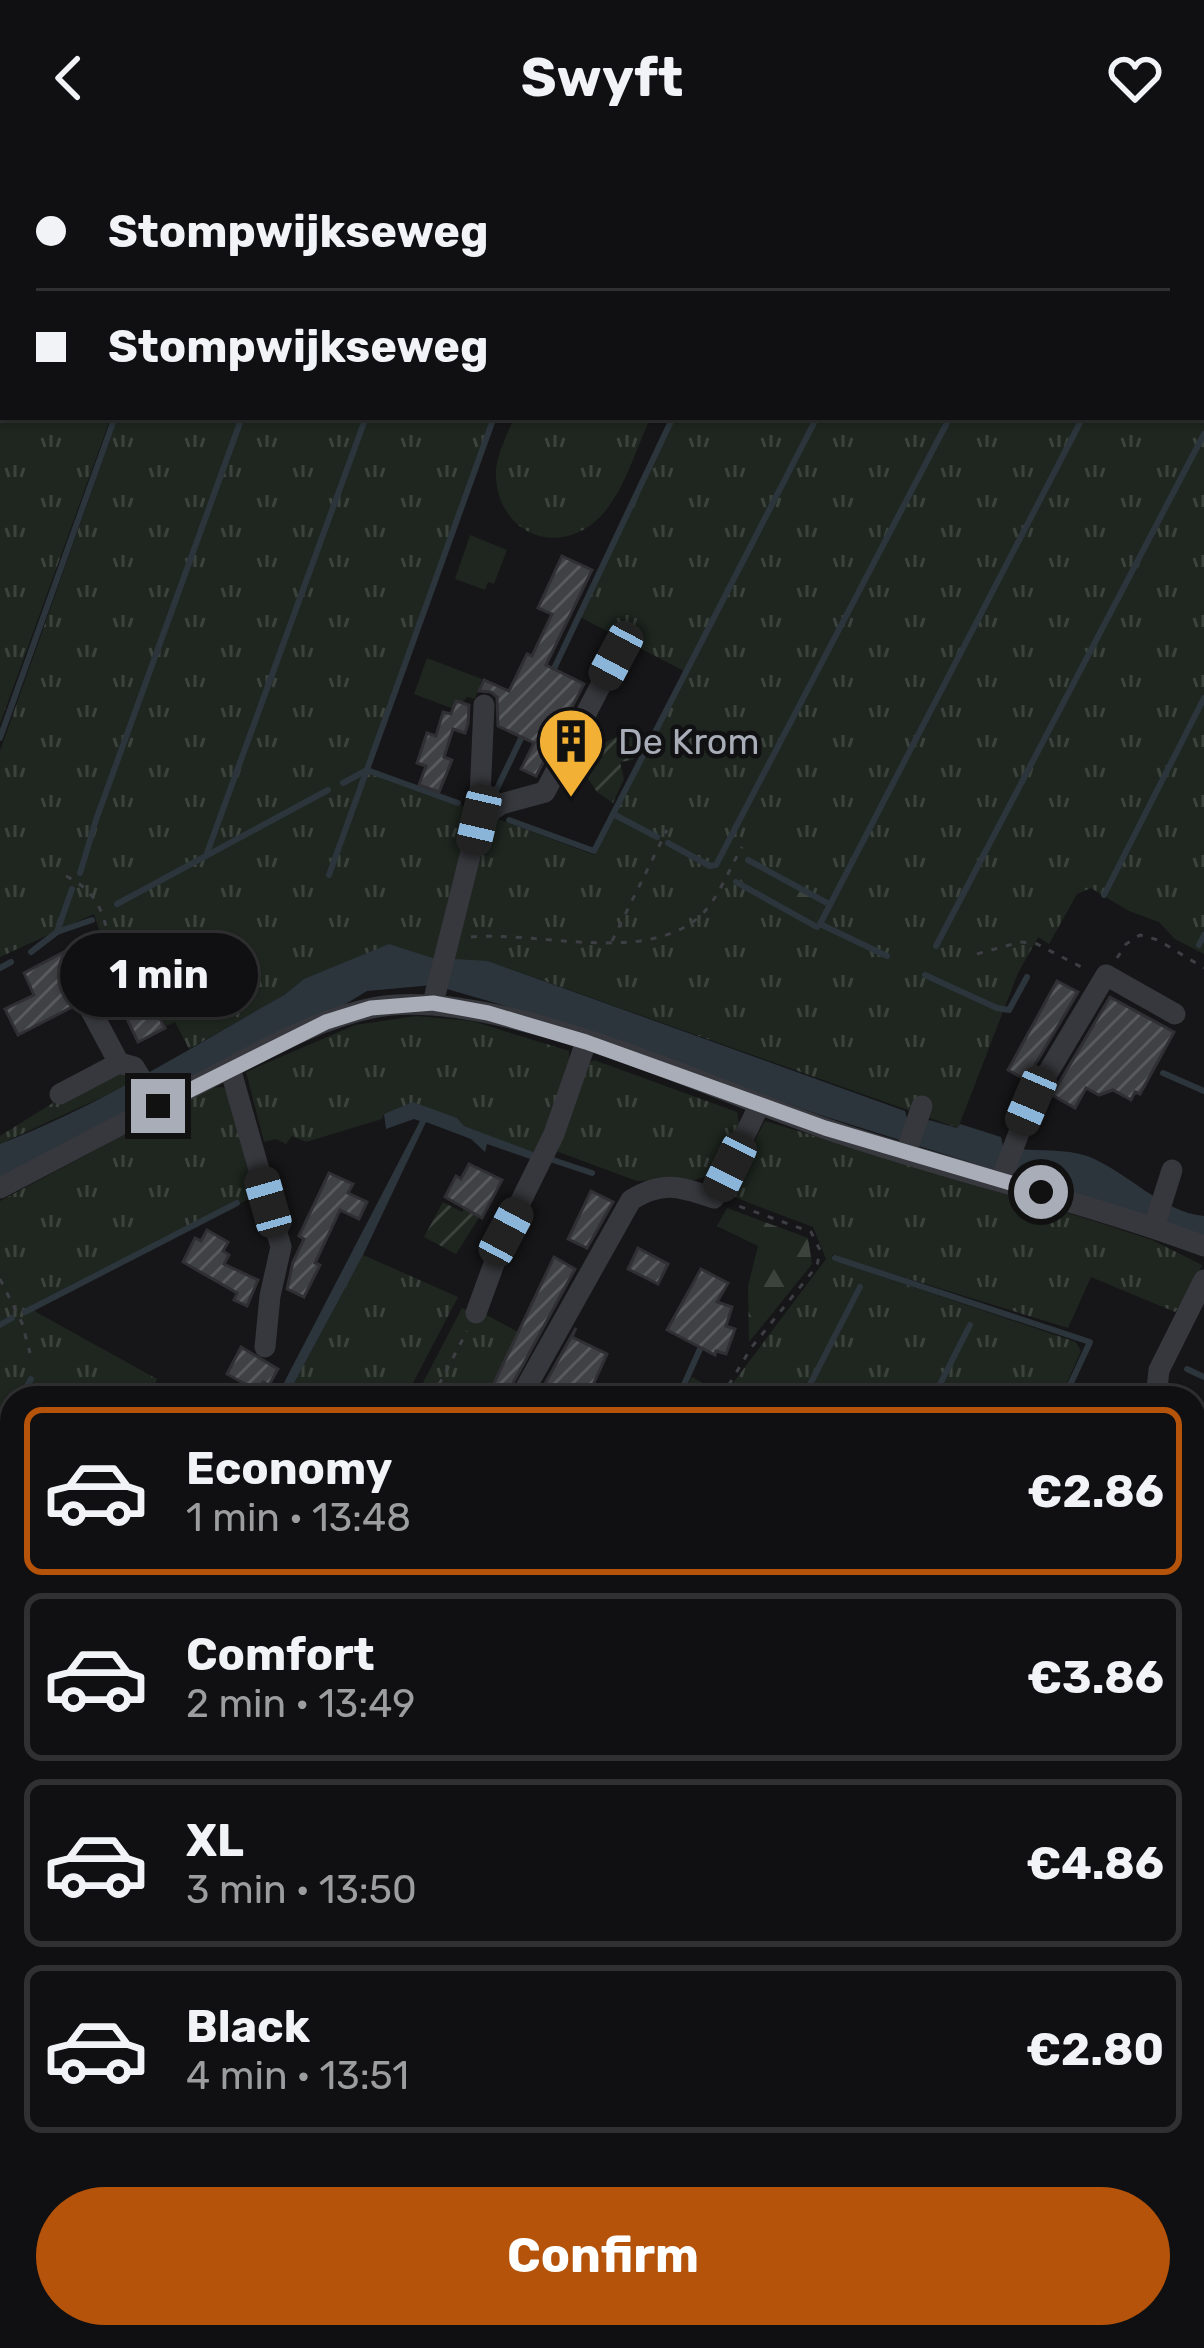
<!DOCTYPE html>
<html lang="en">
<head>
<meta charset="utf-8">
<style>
	body { margin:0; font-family:Rubik,sans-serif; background:#19191b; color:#f1f3f6; height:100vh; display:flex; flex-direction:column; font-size:45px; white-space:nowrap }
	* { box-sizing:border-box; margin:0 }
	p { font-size:39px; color:#9c9d9f }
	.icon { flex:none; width:66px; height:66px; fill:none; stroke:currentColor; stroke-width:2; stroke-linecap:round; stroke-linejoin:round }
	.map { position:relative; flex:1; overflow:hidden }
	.drawer { position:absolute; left:0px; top:1230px; width:1206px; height:963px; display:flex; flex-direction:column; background:#101012; border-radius:36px 36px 0 0; box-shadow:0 3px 9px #0004,0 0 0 3px #303032 }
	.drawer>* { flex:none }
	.banner { position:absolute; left:0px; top:0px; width:1206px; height:264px; box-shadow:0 3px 9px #0004,0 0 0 3px #303032; display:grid; align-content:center; height:264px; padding:0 36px; background:#101012 }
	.end { position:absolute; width:54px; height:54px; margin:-27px; border:15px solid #a8adb8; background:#111; box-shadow:0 0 0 6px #111 }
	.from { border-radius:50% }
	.bubble { position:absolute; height:84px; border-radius:42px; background:#101012; box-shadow:0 3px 9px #0004,0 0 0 3px #303032; font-size:39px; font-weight:700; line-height:84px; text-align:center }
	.car { position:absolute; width:36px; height:72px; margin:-36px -18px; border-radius:15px; box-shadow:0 0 9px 3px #0007; background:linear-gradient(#222 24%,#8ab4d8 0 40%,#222 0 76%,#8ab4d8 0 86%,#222 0) }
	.banner b { display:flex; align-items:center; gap:42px; height:114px; font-size:45px }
	.banner b+b { border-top:3px solid #303032 }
	.banner i { width:30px; height:30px; background:#f1f3f6 }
	ul { padding:21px 0 0; list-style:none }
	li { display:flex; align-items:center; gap:36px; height:168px; margin:0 24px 18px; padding:0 12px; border:6px solid #303032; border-radius:18px }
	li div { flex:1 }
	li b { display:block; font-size:45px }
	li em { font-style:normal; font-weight:700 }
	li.on { border-color:#b45309 }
	li>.icon { width:108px; height:108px; stroke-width:1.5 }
	.cta { display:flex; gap:24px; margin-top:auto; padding:24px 36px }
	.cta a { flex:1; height:138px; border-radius:72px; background:#b45309; color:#fff; font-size:48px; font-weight:700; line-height:138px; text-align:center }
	header { display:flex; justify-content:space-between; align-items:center; height:156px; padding:0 36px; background:#101012; font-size:54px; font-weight:700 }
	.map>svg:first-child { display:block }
	.grass { fill:url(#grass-tufts) }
	.forest { fill:url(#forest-firs) }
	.garden { fill:url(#garden-furrows) }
	.pitch { fill:#1e261f }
	.water { fill:#2c353c }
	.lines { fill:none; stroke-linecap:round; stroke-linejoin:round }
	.stream { stroke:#2c353c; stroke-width:6 }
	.building { fill:url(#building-hatch); stroke:#303034; stroke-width:3 }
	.path { stroke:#3d3f44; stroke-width:3; stroke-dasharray:6 9; stroke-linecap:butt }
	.minor { stroke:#37383d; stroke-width:21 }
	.route { stroke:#a8adb8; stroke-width:15 }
	.labels { text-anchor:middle; stroke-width:9; stroke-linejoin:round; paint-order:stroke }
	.poi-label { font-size:36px; fill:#a8adb8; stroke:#111113; text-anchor:start }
</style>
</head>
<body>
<header><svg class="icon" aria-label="back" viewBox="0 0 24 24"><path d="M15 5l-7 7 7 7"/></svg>Swyft<svg class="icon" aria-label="heart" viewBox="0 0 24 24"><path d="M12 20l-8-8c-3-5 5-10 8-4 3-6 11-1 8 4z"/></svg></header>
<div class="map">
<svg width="1204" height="2192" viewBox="0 0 1204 2192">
	<defs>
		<pattern id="grass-tufts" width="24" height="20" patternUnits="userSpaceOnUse" patternTransform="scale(3)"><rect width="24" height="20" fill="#1e261f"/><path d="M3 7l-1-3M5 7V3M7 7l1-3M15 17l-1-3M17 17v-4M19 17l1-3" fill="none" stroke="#3c433d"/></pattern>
		<pattern id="forest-firs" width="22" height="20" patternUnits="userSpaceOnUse" patternTransform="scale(3)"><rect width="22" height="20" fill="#1e261f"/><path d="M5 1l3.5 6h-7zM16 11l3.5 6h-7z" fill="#3c433d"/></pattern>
		<pattern id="garden-furrows" width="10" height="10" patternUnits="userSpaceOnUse" patternTransform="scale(3)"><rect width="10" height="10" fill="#1e261f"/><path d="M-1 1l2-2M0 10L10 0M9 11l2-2" fill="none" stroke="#3c433d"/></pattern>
		<pattern id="building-hatch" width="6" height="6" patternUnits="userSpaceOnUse" patternTransform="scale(3)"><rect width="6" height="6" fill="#404145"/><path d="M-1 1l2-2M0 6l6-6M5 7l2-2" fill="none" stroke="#595a5e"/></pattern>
	</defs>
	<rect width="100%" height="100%" fill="#161618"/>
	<!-- grass -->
	<g class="grass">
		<path d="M0,0H206L3,3V261H111L0,568Z"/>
		<path d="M771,0H1204V798L1175,783L1159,766L1129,755L1091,732L1077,738L1049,788L1038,781L1018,817L958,972L488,805L304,823L284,839L189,893L175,866L166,870L147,833L121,841L94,758L0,801V595L118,261H492L367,614L594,699L684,515L580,461L672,261H1203V3Z"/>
		<path d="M514,261H651C635,294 622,345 592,368C547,402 494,369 496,315C497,297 508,278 514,261Z"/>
		<path d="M416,860L472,865L569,895V908L536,997L463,970L457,962L384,958L382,963L306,986L292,980L286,988L276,983L264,986L246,916L355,869Z"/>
		<path d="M594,904L737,956L739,967L717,1013L711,1019L695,1024L637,1025L556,995L586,909Z"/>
		<path d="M122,915L135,926L0,988V980L59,943Z"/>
		<path d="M221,931L228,933L261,1036L239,1048L237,1045L32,1149L36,1156L157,1223L153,1233L170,1242H12V1691L0,1686V1045L211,932Z"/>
		<path d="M765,965L1097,1066L1152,1084L1202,1109L1186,1144L1175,1156L1091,1121L1068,1172L832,1099L833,1104L1076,1186L1081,1195L1060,1242H681L692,1221L724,1239L826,1103L813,1071L734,1041L732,1028Z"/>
		<path d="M363,1099L458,1141L405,1242H286Z"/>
		<path d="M462,1152L482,1162L485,1158L518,1176L486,1242H415Z"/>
		<path d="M1194,1338L1204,1343V1725L1194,1745Z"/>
		<path d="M0,1731L10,1738L8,1772L12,1768V2181H779L797,2192H0Z"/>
		<path d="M1204,1750V2043L1194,2063V1769Z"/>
		<path d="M1204,2076V2192H1145L1150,2181H1194V2095Z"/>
		<path d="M985,2181H1134L1128,2192H980Z"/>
	</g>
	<!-- forest -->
	<g class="forest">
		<path d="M745,704L825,749L815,767L735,722Z"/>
		<path d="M727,1052L808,1082L812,1108L749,1186L748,1130L758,1090L717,1070Z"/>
	</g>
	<!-- garden -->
	<g class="garden">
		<path d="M620,579L643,583L633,604L620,606L624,623L613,647L597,636L583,615L602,588Z"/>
		<path d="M471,1041L487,1049L456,1098L424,1081L443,1046L462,1056Z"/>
	</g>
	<!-- pitch -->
	<g class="pitch">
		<path d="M470,379L507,394L494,428L488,426L485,434L455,423Z"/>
		<path d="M427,502L482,523L475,543L467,541L456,554L414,538Z"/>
	</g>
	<!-- water -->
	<g class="water">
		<path d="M389,788L451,808L454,803L488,805L905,955L907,962L924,968L929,964L957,972L960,968L1001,981L1003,990C1030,997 1061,991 1087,1000C1127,1015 1161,1056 1204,1060V1080L817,958L557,865L433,829L367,835L339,852L0,1022V988C101,949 190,892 284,839L304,823Z"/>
		<path d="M413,946L457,962L464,970L536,997L533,1004L487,988L485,996L471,983L426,966L363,1099L286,1242H276L420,965L414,963L386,973L384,958Z"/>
	</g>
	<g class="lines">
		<!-- stream -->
		<g class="stream">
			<path d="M82,3L83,0"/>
			<path d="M207,3L208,0"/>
			<path d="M336,3L337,0"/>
			<path d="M460,3L461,0"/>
			<path d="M587,3L588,0"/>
			<path d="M795,3L796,0"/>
			<path d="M952,3L953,0"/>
			<path d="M1085,3L1086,0"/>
			<path d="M1203,28L1204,26"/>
			<path d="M0,231L3,223"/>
			<path d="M551,519L673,261"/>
			<path d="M0,582L115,261"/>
			<path d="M343,627L367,614L458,647"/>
			<path d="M493,641L525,574"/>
			<path d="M613,658L657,681"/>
			<path d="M509,664L594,695L817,261"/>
			<path d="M668,687L710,710L716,709L950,261"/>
			<path d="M207,697L366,261"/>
			<path d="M748,704L829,748"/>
			<path d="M80,717L97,661L242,261"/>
			<path d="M329,719L494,261"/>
			<path d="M736,726L817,771L820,768"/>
			<path d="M1104,739L1204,542"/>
			<path d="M117,748L328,634"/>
			<path d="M57,776L72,733"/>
			<path d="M1199,789L1204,779"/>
			<path d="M936,790L1204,278"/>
			<path d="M31,796L57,776L92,764"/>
			<path d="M887,800L820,768L1083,261"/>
			<path d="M0,812L11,806"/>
			<path d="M925,819L997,852L1009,854L1027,821"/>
			<path d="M1163,917L1204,935"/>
			<path d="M553,1004L592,1017"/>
			<path d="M835,1102L1090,1186L1064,1242"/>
			<path d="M25,1156L237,1047"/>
			<path d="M0,1169L12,1162"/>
			<path d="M1187,1213L1204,1221"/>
			<path d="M20,1242L31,1223"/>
			<path d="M149,1242L153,1234"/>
			<path d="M678,1242L700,1193"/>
			<path d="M803,1242L860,1131"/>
			<path d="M933,1242L970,1169"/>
			<path d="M0,1281L12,1258"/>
			<path d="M1194,1499L1204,1479"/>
			<path d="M0,1531L12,1508"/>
			<path d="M0,1786L12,1762"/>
			<path d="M1194,2014L1204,1995"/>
			<path d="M0,2042L12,2019"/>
			<path d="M51,2192L56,2181"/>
			<path d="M185,2192L191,2181"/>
			<path d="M317,2192L323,2181"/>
			<path d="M446,2192L451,2181"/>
			<path d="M578,2192L584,2181"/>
			<path d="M711,2192L717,2181"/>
			<path d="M840,2192L845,2181"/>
			<path d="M1103,2192L1109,2181"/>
		</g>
	</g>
	<!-- building -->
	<g class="building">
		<path d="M562,400L592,414L546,509L584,528L536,620L521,613L534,587L498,570L497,541L491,536L479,535L484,524L509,535L527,498L532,500L552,458L538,452Z"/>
		<path d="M456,545L469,549L468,568L465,577L453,573L444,601L452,604L439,636L419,629L426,610L417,607L427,577L436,580L443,556L451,558Z"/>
		<path d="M83,786L95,809L85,813L68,809L59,821L72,851L18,879L5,853L34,839L24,817Z"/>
		<path d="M1057,825L1078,836L1026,924L1008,914Z"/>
		<path d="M1110,841L1174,876L1140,938L1135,936L1131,944L1113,934L1099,939L1086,932L1075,952L1052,939Z"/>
		<path d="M153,850L165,872L138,886L127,863Z"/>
		<path d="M469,1008L502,1024L482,1062L445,1041L456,1020L461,1023Z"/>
		<path d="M329,1017L353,1028L348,1037L367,1046L359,1063L340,1054L315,1107L320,1109L304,1141L287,1133L293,1106L304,1083L299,1080Z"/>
		<path d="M591,1035L613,1046L587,1092L568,1083Z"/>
		<path d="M207,1074L228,1086L223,1095L229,1099L224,1108L258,1124L247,1150L234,1144L237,1137L183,1106L195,1082L201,1085Z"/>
		<path d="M638,1092L668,1108L658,1128L628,1113Z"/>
		<path d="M554,1101L575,1113L505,1242H487Z"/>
		<path d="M701,1113L728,1127L717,1146L732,1151L726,1170L735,1173L726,1198L716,1195L715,1199L667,1174Z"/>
		<path d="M576,1172L572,1181L607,1198L587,1242H537Z"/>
		<path d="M241,1191L278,1213L269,1229L263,1226L258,1235L227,1218Z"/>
	</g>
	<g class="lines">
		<!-- path -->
		<g class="path">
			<path d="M624,482L631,467"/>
			<path d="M66,720C125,749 102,810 119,861"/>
			<path d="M471,781C539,775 642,808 698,762C717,746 729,713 742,691"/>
			<path d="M612,785L667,674"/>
			<path d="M977,798L1020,786L1035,787L1087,814"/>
			<path d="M1117,802L1126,788L1140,779L1158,784L1204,812"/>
			<path d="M0,1123L22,1167L30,1197"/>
			<path d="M432,1242L467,1175"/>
			<path d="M721,1242L751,1192L817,1110L820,1094L811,1076L733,1048"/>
			<path d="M1194,1384L1204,1377"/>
			<path d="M1194,2081L1204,2061"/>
			<path d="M229,2192L235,2181"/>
			<path d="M805,2192L812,2181"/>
			<path d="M1137,2192L1143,2181"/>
		</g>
		<!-- minor -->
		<g class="minor">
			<path d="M479,664L501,648L545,636L616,500"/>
			<path d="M74,823L119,907L134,911L157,949"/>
			<path d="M433,847L479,664L484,549"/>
			<path d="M230,912L281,1091L270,1140L265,1191"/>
			<path d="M60,938L119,907"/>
			<path d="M906,997L922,950"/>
			<path d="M1001,1024L1031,945L1106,819L1175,858"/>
			<path d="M0,1032C70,995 140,959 210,922C262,895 318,862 377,851C497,831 704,930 821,971C948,1015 1078,1043 1204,1090"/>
			<path d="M1154,1071L1172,1014"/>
			<path d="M476,1157L506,1075L554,978L586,886"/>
			<path d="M520,1242L631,1044C664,1024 680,1031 714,1042L760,948"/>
			<path d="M1156,1242L1159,1214L1204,1124"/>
		</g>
	</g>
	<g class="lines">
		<!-- route -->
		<path class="route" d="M158,950L326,866L371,852L433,847L488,857L586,886L825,972L1041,1036"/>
	</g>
	<!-- icons -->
	<defs>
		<g id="building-pin" transform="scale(3.45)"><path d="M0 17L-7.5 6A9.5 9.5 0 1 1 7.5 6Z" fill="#f2b134" stroke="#111113"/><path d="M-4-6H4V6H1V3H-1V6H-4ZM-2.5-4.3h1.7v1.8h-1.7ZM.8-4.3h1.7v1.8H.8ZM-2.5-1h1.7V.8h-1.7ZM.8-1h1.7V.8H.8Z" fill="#111"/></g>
	</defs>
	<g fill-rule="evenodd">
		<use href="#building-pin" x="571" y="585"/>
	</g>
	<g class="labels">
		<!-- poi labels -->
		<g class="poi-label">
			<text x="618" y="598">De Krom</text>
		</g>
	</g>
</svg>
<i class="end from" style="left:1041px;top:1036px"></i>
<i class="end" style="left:158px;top:950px"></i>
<div class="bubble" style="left:60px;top:777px;width:198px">1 min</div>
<i class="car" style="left:616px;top:500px;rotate:208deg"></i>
<i class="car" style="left:479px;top:664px;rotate:193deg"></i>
<i class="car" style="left:1031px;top:945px;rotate:203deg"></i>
<i class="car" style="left:730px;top:1011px;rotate:206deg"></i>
<i class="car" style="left:268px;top:1046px;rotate:344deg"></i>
<i class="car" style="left:506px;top:1076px;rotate:28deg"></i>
<div class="banner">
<b><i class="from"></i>Stompwijkseweg</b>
<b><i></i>Stompwijkseweg</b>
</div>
<section class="drawer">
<ul>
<li class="on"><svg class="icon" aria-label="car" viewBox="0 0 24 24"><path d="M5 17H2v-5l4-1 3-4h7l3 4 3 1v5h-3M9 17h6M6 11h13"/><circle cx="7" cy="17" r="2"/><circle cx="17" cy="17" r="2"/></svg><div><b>Economy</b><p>1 min · 13:48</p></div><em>€2.86</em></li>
<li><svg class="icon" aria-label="car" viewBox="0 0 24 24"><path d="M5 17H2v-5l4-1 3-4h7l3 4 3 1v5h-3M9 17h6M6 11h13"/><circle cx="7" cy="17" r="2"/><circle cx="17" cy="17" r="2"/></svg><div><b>Comfort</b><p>2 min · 13:49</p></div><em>€3.86</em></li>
<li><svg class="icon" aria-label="car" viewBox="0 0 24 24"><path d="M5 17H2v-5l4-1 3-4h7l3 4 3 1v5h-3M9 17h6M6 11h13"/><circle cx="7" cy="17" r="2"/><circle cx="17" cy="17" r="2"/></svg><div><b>XL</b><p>3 min · 13:50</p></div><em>€4.86</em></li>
<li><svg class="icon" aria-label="car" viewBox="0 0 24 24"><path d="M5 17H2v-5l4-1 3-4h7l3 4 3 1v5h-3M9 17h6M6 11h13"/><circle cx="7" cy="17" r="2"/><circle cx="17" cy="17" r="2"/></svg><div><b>Black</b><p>4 min · 13:51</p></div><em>€2.80</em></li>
</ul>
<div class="cta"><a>Confirm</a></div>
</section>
</div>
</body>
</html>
